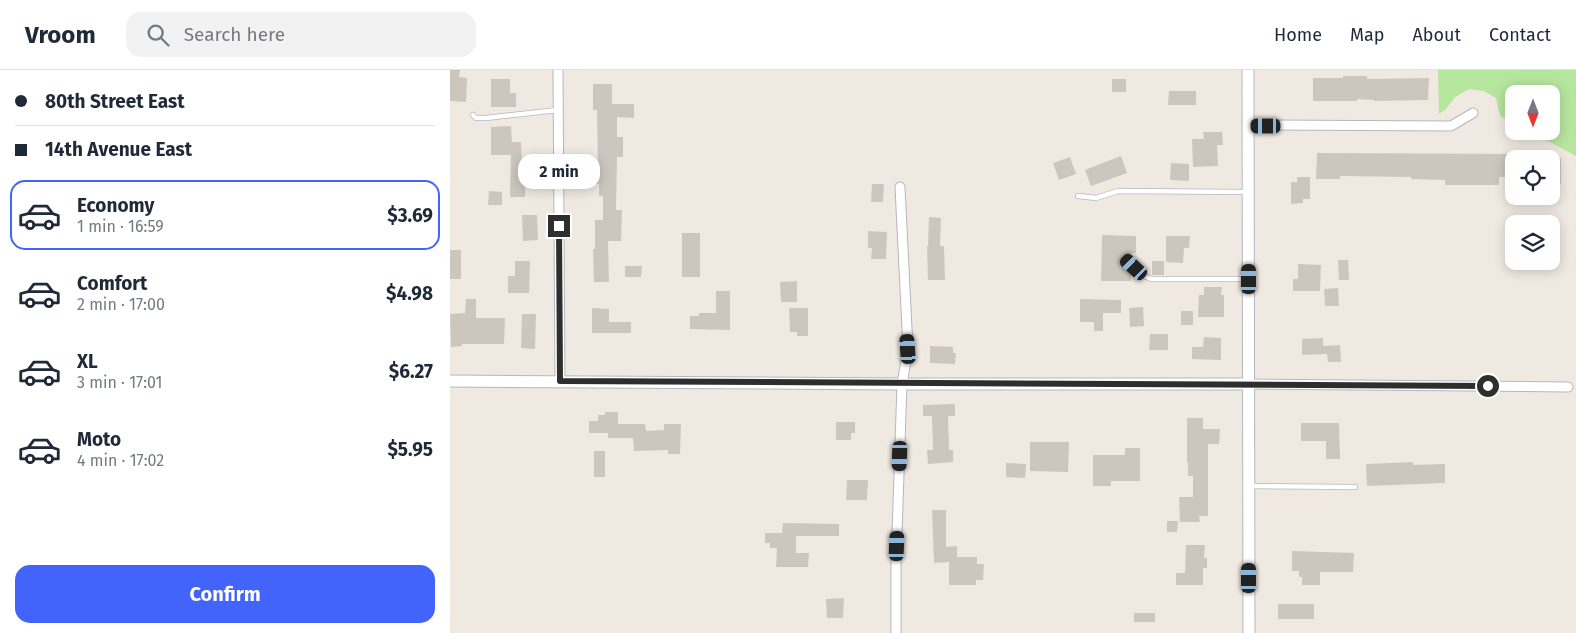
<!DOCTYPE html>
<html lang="en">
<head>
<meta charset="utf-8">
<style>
	body { margin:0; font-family:"Fira Sans",sans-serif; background:#f2f2f3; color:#1f2937; height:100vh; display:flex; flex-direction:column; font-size:19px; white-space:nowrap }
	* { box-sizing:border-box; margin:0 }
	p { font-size:16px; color:#747a83 }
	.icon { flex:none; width:28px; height:28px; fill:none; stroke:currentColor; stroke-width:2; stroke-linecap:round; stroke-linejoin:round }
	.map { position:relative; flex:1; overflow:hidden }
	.sheet { display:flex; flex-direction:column; background:#fff; width:450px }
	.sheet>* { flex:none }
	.top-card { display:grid; align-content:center; height:110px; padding:0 15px; background:#fff }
	.needle { width:32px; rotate:180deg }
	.fabs { position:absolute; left:1055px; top:15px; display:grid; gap:10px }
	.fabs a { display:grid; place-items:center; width:55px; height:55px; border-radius:10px; background:#fff; box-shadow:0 2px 12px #0003; font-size:25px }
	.end { position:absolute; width:22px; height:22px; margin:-11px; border:6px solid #2e2e2e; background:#fff; box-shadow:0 0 0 2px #fff }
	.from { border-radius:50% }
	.bubble { position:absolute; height:35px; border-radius:15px; background:#fff; box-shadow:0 2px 12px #0003; font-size:16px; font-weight:700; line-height:35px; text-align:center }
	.car { position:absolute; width:15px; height:30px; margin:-15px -8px; border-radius:6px; box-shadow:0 0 4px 1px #0007; background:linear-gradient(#222 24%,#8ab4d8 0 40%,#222 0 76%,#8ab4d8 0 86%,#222 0) }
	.top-card b { display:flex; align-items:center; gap:18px; height:48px; font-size:19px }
	.top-card b+b { border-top:1px solid #e0e1e3 }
	.top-card i { width:12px; height:12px; background:#1f2937 }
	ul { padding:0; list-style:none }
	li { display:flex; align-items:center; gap:15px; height:70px; margin:0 10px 8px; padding:0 5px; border:2px solid transparent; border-radius:15px }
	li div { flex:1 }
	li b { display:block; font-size:19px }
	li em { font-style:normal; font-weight:700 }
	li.selected { border-color:#4264fb }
	li>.icon { width:45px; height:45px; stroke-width:1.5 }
	.action { display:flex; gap:10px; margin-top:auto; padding:10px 15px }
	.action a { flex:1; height:58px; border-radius:15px; background:#4264fb; color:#fff; font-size:20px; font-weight:700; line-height:58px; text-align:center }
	header { display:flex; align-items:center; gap:30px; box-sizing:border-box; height:70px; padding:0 25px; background:#fff; border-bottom:1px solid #e0e1e3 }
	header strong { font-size:24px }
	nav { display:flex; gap:28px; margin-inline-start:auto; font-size:18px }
	.search { width:350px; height:45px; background:#f2f2f3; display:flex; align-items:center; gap:12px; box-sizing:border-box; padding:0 18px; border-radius:15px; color:#747a83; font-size:19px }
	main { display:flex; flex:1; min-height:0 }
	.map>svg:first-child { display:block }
	.green { fill:#b6e59e }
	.building { fill:#cbc7bf }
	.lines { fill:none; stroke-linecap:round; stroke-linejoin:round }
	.service-casing { stroke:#b4b7c1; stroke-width:6 }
	.minor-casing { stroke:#b4b7c1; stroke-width:11 }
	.tertiary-casing { stroke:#b4b7c1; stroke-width:13 }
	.service { stroke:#fff; stroke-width:4.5 }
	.minor { stroke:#fff; stroke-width:9 }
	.tertiary { stroke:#fff; stroke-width:11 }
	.route { stroke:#2e2e2e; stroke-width:6 }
</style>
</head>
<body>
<header>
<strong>Vroom</strong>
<div class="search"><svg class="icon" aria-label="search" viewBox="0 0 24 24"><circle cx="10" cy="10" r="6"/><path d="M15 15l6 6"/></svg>Search here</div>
<nav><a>Home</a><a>Map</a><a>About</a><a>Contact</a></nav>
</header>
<main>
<section class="sheet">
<div class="top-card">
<b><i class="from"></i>80th Street East</b>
<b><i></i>14th Avenue East</b>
</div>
<ul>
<li class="selected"><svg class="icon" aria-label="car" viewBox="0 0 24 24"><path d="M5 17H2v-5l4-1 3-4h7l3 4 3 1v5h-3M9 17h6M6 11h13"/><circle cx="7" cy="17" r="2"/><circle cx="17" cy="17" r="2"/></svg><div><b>Economy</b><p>1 min · 16:59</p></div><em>$3.69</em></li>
<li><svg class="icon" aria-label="car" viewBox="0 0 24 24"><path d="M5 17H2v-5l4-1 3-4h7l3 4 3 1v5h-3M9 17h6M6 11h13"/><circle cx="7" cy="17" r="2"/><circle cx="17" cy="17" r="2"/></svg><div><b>Comfort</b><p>2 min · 17:00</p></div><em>$4.98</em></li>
<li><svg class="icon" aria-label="car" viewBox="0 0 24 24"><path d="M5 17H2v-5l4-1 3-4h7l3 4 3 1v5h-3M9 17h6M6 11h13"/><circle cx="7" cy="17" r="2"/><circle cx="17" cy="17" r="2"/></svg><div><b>XL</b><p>3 min · 17:01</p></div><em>$6.27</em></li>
<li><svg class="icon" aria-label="car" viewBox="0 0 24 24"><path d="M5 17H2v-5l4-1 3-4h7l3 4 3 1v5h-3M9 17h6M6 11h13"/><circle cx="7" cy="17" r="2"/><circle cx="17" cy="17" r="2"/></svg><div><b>Moto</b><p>4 min · 17:02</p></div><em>$5.95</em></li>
</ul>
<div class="action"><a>Confirm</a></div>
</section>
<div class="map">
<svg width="1126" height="563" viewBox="0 0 1126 563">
	<rect width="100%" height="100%" fill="#efe9e1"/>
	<!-- green -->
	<path class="green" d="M988,0H1126V86L1079,61H1101V24H1064V53L1050,46L1046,28L1034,21L1019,19L1005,27L996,39L989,44Z"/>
	<!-- building -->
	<g class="building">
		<path d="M0,0H10L9,7L17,8L16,32L0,31Z"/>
		<path d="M893,6H917V9L979,8L978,30L924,31V30L907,29V31H863V8H893Z"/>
		<path d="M41,9H60V23H66V37H41Z"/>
		<rect x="662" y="9" width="14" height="13"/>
		<path d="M143,14H162V34H184V48L167,47V67H173V87H167L166,140H172L171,171H158L159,212H144L143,179H145V150H153V126H149V114H145V98H148L147,40H143Z"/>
		<path d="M719,21H746V35H718Z"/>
		<path d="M61,56L62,72H71L72,99H76L75,127H60L61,85H41V57Z"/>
		<path d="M753,62H772L773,75H767L768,96L743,97L742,69H754Z"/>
		<path d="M867,83L1064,84V107H1049V115H995V110L961,109V107L890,106V109H866Z"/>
		<path d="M671,86L677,103L641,116L635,100Z"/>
		<path d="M620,87L626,104L609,110L603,93Z"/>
		<rect x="1101" y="88" width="10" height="26"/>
		<path d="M721,93L739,94V111L720,110Z"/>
		<path d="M847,107H860V129H853V133L841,134V112H847Z"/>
		<path d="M422,114H434L433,132H421Z"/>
		<path d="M39,121L52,122V135H38Z"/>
		<path d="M72,145H87L88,170L73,171Z"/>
		<path d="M479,147L491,148L490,176H494L495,210H478L477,176H478Z"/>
		<path d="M418,161L437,162L436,189H421L422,178H418Z"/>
		<rect x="232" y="163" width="18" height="44"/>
		<path d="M652,165L686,166V183H681V189L675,185L672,186L671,189L672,192L681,200V211H651Z"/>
		<path d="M716,166H740L739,178H734L733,193L716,192Z"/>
		<rect x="0" y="180" width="11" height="29"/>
		<path d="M888,190H898L899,210H889Z"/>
		<path d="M65,191H80L79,223H58V206H65Z"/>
		<rect x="702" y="191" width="12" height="14"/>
		<path d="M848,194L871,195L870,221H843V209H848Z"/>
		<path d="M175,196H192L191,207H175Z"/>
		<path d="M347,211V232H331L330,212Z"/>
		<path d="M754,217H772L771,225H774V247H748L749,225H754Z"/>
		<path d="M888,218L889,236H875L874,219Z"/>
		<path d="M266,221H280V260L240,259V246H249V243H266Z"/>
		<path d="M16,229H26V248H55L54,274H12V276L1,277L0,244L15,243Z"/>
		<path d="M630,229L671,230V243H653V261H644V252H630Z"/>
		<path d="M693,237L694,256L680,257L679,238Z"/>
		<path d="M142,238L159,239V252H181V263H142Z"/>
		<path d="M339,238H358V266H347V262H340Z"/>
		<rect x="731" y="241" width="12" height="14"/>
		<path d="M72,244H86L85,279L71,278Z"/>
		<path d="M700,264H718V280H699Z"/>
		<path d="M754,267L771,268V290L742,289V277H753Z"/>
		<path d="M873,268V276L890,275L891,292H878L877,284L852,285V269Z"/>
		<path d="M480,276L503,277V283H506L505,294L480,293Z"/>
		<path d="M505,334V346H498L499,380H503V392L478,394L477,380H483L482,346H473V335Z"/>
		<path d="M155,342H168V354H195L196,361L214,360V354H231L230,384H218V380L184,381L183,368H158V363H139V351H148V345H155Z"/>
		<path d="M737,348H753V359H770L769,374H758V446H749L750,452H730L729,427H743V406H738V392H737Z"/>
		<path d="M386,352H405V363H401V370H386Z"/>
		<path d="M851,353H889L890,389H876V371H851Z"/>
		<path d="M580,372H619L618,402L580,401Z"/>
		<path d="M675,378H690V411H661V416H643V385H675Z"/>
		<rect x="144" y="381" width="11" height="26"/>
		<path d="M963,392V395L995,394V413L917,416L916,394Z"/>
		<path d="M556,393L576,394L575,408L556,407Z"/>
		<path d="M397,410H418L417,430H396Z"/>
		<path d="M482,440H496V477L507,476V487H527V494H534L533,510H526V515H499V492L484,493Z"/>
		<path d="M717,451H728L727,462H717Z"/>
		<path d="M333,453L389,454V466H346V483H359L358,497H326L327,478H320V473H315V463H332Z"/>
		<path d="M736,475H755L754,488H757V498H753V515H726V503H735Z"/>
		<path d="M842,481L904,483L903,502H870V515H852V507H849V501H842Z"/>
		<path d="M394,528L393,548H377L376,529Z"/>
		<rect x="828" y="534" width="36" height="15"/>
		<rect x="684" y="543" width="21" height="9"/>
	</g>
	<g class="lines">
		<!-- service casing -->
		<g class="service-casing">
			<g id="service">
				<path d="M23,45L26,48H36L108,40"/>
				<path d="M628,126L646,128L668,121L797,122"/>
				<path d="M675,189L692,205L701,209H797"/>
				<path d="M800,416L905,417"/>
			</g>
		</g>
		<!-- minor casing -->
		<g class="minor-casing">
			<g id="minor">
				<path d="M108,0L110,311"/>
				<path d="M798,55L1001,56L1023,43"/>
				<path d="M799,314L1118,317"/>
				<path d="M446,563V494L452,314L458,279L450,117"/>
			</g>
		</g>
		<!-- tertiary casing -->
		<g class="tertiary-casing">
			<g id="tertiary">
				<path d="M798,0L799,563"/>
				<path d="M0,311L452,314H799"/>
			</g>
		</g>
		<!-- service -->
		<use href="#service" class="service"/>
		<!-- minor -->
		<use href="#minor" class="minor"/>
		<!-- tertiary -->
		<use href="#tertiary" class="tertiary"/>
	</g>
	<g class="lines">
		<!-- route -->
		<path class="route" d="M109,156L110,311L1038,316"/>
	</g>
</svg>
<div class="fabs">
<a><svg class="needle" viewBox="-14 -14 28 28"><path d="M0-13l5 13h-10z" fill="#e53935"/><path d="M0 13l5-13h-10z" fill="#747a83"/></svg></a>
<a><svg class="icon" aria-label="locate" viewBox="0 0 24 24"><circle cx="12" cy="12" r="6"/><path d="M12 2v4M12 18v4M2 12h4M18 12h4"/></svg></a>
<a><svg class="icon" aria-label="layers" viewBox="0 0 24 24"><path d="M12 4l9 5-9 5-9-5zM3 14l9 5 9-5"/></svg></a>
</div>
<i class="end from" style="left:1038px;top:316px"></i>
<i class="end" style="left:109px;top:156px"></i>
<div class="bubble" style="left:68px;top:84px;width:82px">2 min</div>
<i class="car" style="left:816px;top:56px;rotate:270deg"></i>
<i class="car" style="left:684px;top:197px;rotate:313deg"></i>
<i class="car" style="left:799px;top:209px;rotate:0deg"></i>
<i class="car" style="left:458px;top:279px;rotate:356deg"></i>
<i class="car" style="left:450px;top:386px;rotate:182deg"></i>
<i class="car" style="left:447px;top:476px;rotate:2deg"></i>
<i class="car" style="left:799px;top:508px;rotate:0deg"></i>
</div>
</main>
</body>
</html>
